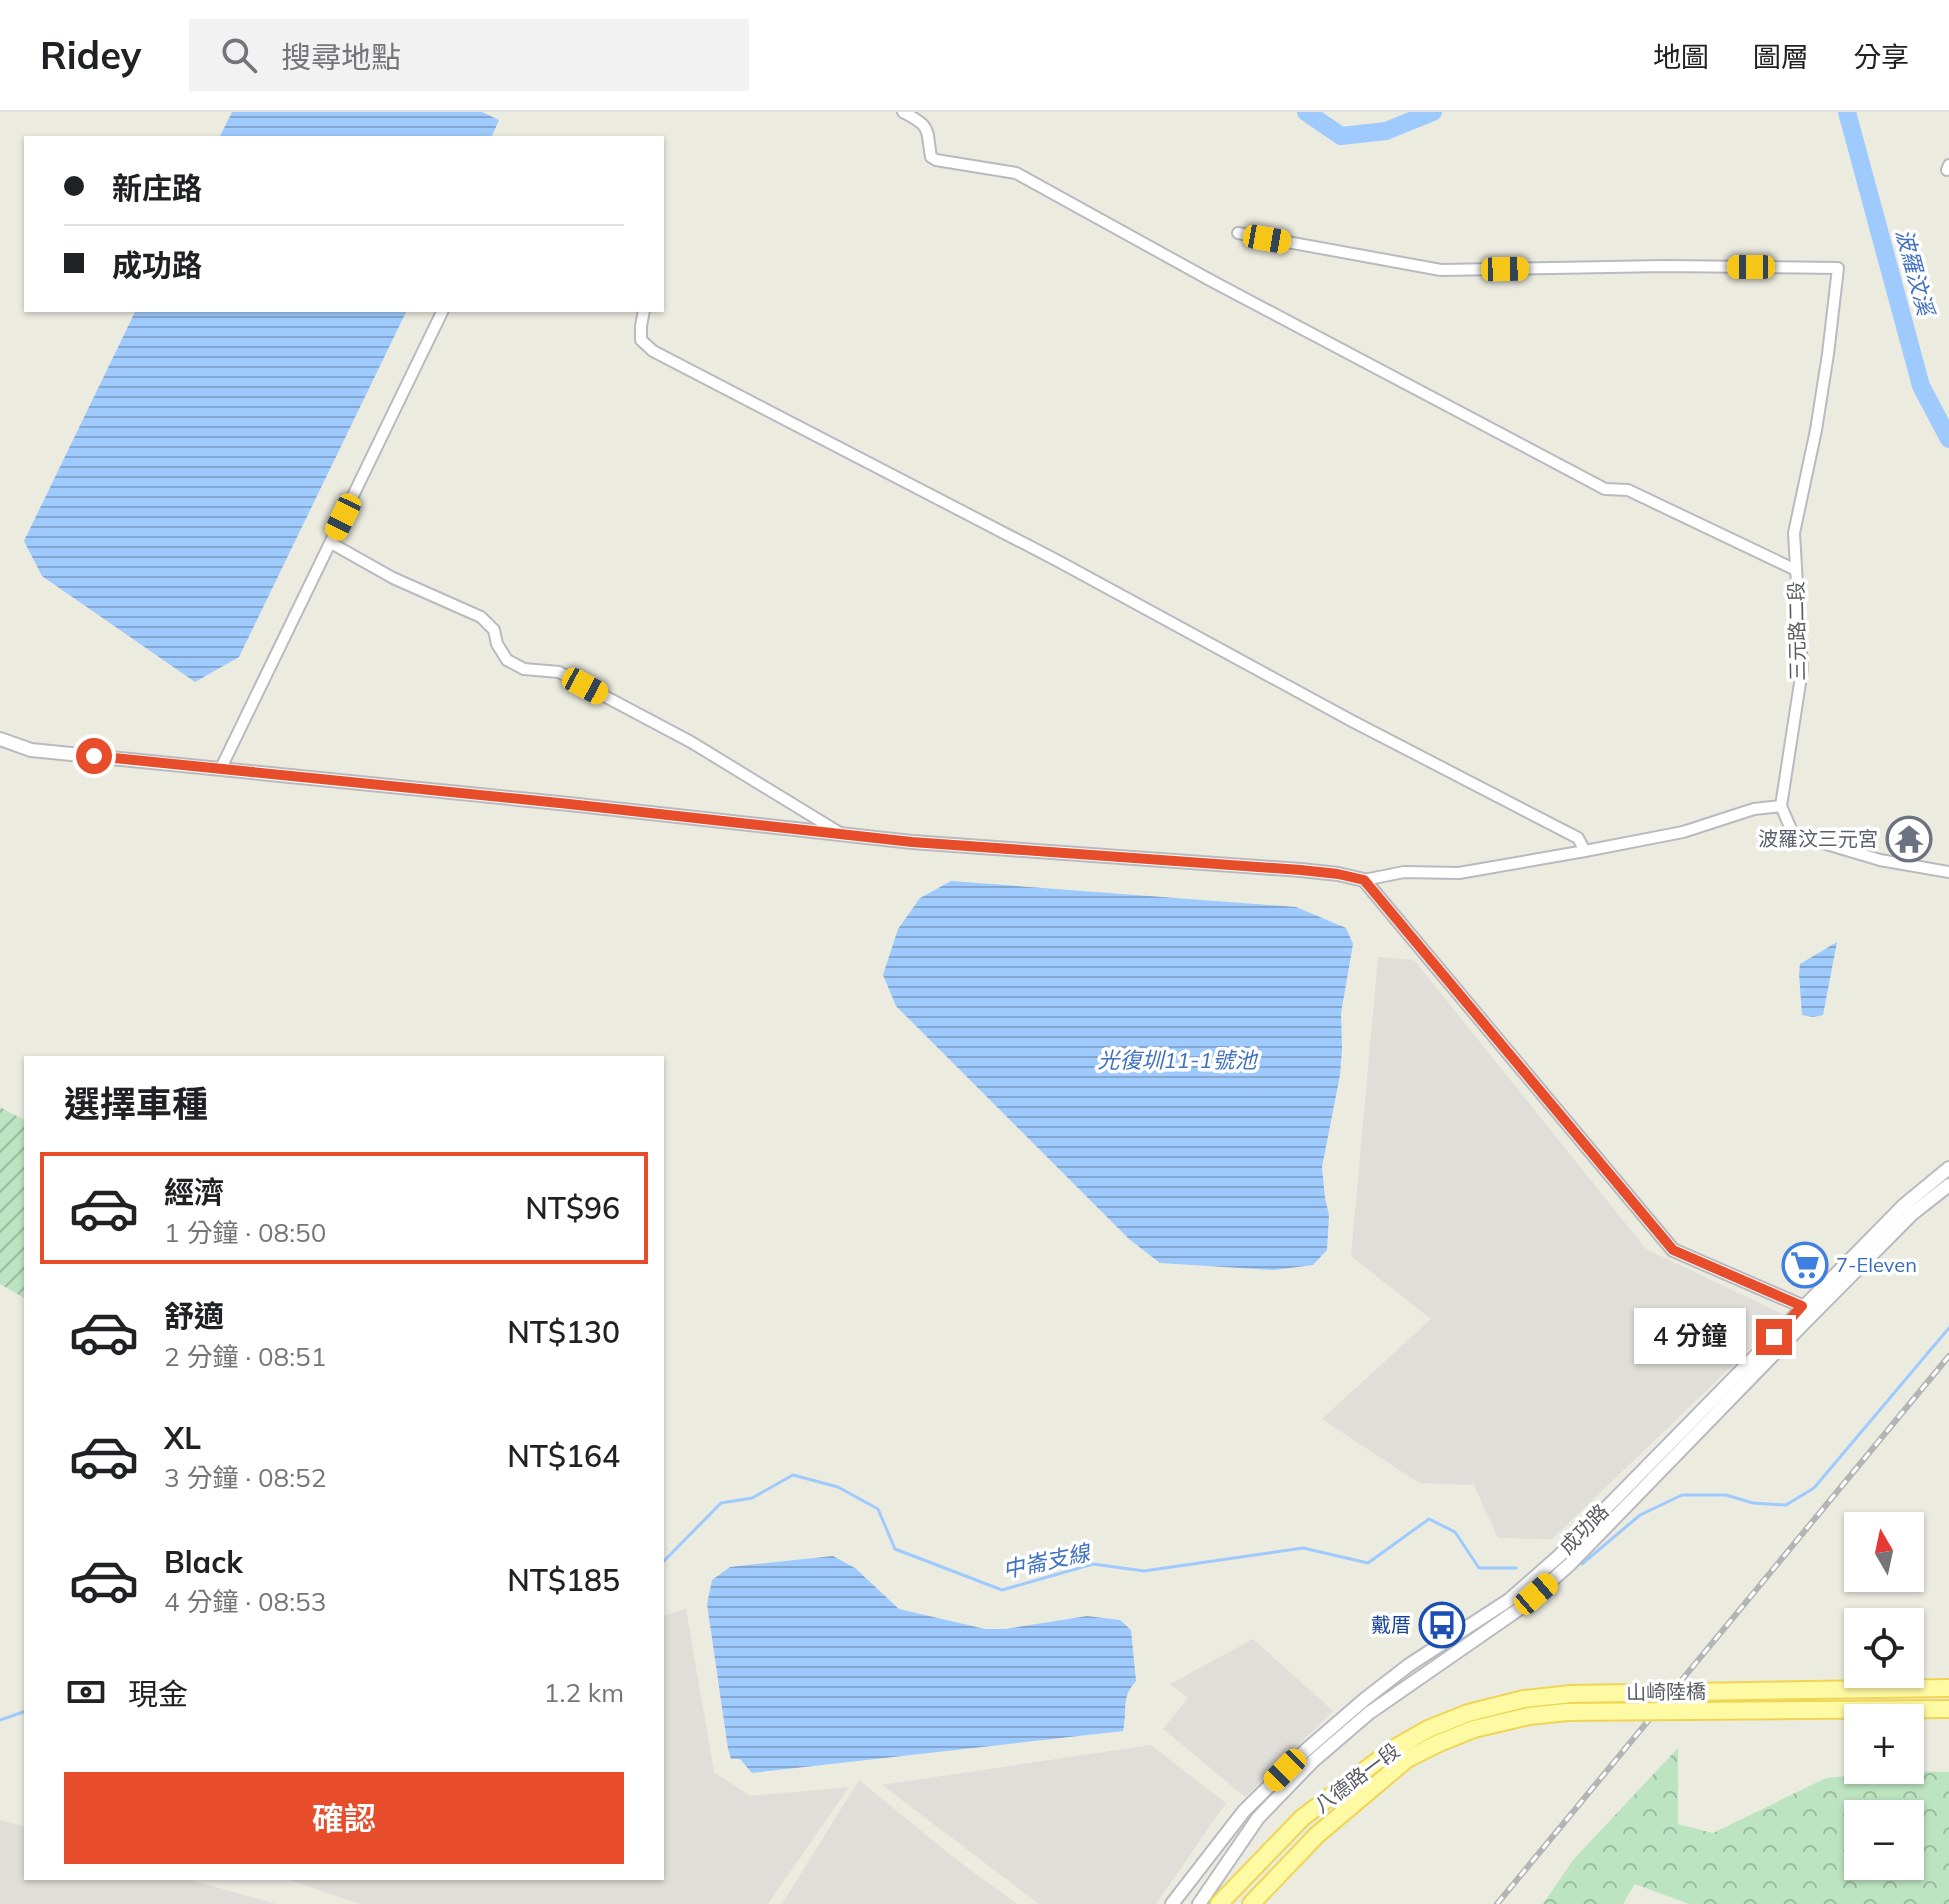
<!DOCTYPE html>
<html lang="zh-TW">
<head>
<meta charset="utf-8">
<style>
	body { margin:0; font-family:Mulish,"Noto Sans TC",sans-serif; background:#f2f2f2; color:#202124; height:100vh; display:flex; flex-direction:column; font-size:30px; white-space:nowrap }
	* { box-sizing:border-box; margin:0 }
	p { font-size:26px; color:#757577 }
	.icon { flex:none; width:44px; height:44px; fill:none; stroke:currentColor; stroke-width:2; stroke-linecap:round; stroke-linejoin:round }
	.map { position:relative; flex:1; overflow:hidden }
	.sheet { position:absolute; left:24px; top:944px; width:640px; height:824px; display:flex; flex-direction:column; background:#fff; border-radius:0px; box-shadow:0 2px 6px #0004 }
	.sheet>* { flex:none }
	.top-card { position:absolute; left:24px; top:24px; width:640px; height:176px; border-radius:0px; box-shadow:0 2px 6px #0004; display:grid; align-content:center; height:176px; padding:0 40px; background:#fff }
	.needle { width:52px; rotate:351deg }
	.tools { position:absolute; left:1844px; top:1400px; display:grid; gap:16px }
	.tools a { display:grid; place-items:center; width:80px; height:80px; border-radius:0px; background:#fff; box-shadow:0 2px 6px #0004; font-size:40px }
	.end { position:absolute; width:36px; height:36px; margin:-18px; border:10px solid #e74d2b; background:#fff; box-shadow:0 0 0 4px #fff }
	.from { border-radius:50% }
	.bubble { position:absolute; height:56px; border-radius:0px; background:#fff; box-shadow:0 2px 6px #0004; font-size:26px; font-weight:600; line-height:56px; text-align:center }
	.car { position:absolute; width:24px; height:48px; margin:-24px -12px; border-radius:10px; box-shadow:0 0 6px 2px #0007; background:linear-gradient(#f5c518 24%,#345 0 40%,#f5c518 0 76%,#345 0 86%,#f5c518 0) }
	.top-card b { display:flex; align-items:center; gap:28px; height:76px; font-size:30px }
	.top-card b+b { border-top:2px solid #e0e0e0 }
	.top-card i { width:20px; height:20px; background:#202124 }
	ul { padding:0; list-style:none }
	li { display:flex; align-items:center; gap:24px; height:112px; margin:0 16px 12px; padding:0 24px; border:4px solid transparent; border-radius:0px }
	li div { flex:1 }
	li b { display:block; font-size:30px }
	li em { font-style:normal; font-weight:600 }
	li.on { border-color:#e74d2b }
	li>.icon { width:72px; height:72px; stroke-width:1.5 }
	h2 { padding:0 40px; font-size:36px; line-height:96px }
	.pay { display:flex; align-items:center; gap:20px; height:88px; padding:0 40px; font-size:30px }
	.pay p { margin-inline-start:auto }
	.action { display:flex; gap:16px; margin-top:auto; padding:16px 40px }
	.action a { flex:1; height:92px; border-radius:0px; background:#e74d2b; color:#fff; font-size:32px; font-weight:600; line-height:92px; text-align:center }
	header { display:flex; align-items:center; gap:48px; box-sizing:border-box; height:112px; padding:0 40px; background:#fff; border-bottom:2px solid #e0e0e0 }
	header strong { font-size:38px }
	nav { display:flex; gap:44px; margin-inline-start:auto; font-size:28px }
	.search { width:560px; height:72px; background:#f2f2f2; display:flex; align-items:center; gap:20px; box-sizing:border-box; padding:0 28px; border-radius:0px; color:#757577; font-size:30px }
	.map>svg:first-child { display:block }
	.industrial { fill:#dfded8 }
	.forest { fill:url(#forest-crowns); fill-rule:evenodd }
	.garden { fill:url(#garden-furrows) }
	.water { fill:url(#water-rules) }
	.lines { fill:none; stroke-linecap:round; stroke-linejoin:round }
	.stream { stroke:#9ecafe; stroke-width:3 }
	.river { stroke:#9ecafe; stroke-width:18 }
	.minor-casing { stroke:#b8babf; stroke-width:14 }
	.tertiary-casing { stroke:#b8babf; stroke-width:16 }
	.primary-casing { stroke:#f0d555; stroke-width:20 }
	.minor { stroke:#fff; stroke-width:10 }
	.tertiary { stroke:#fff; stroke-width:12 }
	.primary { stroke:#fef9a3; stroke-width:16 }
	.rail-casing { stroke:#b3b4b4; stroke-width:6 }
	.rail { stroke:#fff; stroke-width:3; stroke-dasharray:9; stroke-linecap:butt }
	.primary-bridge-casing { stroke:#f0d555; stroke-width:20; stroke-linecap:butt }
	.primary-bridge { stroke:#fef9a3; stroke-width:16 }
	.route { stroke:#e74d2b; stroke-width:10 }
	.labels { text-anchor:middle; stroke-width:7; stroke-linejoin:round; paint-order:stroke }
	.street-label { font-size:20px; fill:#595c61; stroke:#fff }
	.worship-label { font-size:20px; fill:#5b616d; stroke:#fff; text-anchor:end }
	.shop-label { font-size:20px; fill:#366cbe; stroke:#fff; text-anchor:start }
	.transit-label { font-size:20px; fill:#164399; stroke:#fff; text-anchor:end }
	.water-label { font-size:22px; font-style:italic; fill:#4172c1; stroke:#fff }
</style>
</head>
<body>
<header>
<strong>Ridey</strong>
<div class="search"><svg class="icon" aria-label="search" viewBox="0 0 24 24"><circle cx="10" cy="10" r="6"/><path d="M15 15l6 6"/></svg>搜尋地點</div>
<nav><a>地圖</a><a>圖層</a><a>分享</a></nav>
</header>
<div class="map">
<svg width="1949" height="1792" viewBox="0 0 1949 1792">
	<defs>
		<pattern id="forest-crowns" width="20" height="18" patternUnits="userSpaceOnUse" patternTransform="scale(2)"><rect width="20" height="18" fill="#bce4c0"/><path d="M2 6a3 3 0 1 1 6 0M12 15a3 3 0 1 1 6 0" fill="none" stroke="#9cbc9f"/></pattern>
		<pattern id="garden-furrows" width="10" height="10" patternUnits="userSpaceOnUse" patternTransform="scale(2)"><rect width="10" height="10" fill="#bce4c0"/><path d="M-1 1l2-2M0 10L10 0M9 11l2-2" fill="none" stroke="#9cbc9f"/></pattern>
		<pattern id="water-rules" width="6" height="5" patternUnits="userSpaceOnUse" patternTransform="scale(2)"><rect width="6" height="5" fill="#9ecafe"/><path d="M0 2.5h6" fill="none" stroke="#84a7d1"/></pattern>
	</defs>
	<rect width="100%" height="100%" fill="#ecebe0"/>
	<!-- industrial -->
	<g class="industrial">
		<path d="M1378,845L1414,848L1646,1137L1785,1203L1552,1427L1498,1426L1474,1373L1419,1371L1322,1307L1431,1207L1351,1144Z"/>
		<path d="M686,1497L714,1660L750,1684L849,1675L768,1792H360L284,1766H662V1504Z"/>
		<path d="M1253,1527L1333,1599L1245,1685L1163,1617L1188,1586L1170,1572Z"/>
		<path d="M1151,1633L1226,1691L1156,1792H1039L882,1673Z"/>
		<path d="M859,1668L953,1745L1017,1792H782Z"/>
		<path d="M0,1708L26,1715V1766H182L277,1792H0Z"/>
	</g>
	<!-- forest -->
	<path class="forest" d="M1678,1636V1712L1713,1721L1826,1666L1897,1659L1949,1660V1792H1689L1635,1772L1623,1792H1543L1573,1748ZM1858,1702H1910V1754H1858Z"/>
	<!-- garden -->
	<path class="garden" d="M0,995L26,1009V1187L0,1172Z"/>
	<!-- water -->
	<g class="water">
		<path d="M232,0H482L499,8L491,26H219Z"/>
		<path d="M136,198H407L239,545L195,570L42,464L24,429Z"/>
		<path d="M951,769L1296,795L1346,816L1353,832L1341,901L1342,937L1340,963L1322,1055L1325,1086L1329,1103L1327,1138L1313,1153L1274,1158L1160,1151L1129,1127L896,894L883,863L898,817L920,786Z"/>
		<path d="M1837,830L1823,903L1813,905L1802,903L1799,862L1800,852Z"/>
		<path d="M833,1444L855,1456L899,1497L985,1517H1005L1087,1504L1120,1508L1131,1518L1136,1569C1120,1586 1128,1598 1123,1619L752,1661L740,1647H731L728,1637L707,1492L712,1468L730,1455Z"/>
	</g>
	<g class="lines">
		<!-- stream -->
		<g class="stream">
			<path d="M662,1451L721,1391L752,1386L793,1363L838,1375L878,1397L895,1437L1002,1478L1093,1452L1144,1459L1303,1436L1368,1451L1429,1407L1455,1420L1479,1456H1516"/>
			<path d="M1582,1452L1640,1403L1682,1383H1726L1753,1391L1786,1393L1814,1376L1949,1216"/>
			<path d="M0,1608L26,1599"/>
		</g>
		<!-- river -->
		<g class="river">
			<path d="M1306,0L1341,24L1386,19L1433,0"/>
			<path d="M1847,0L1921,274L1949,327"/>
		</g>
		<!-- minor casing -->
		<g class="minor-casing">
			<g id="minor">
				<path d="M903,0C932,15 926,16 931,45L936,48L1016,61L1210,168L1605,377L1628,378L1796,458"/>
				<path d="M1947,58L1949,53"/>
				<path d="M1238,121L1441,158L1664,154L1838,156L1828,242L1816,318L1794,421L1802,558L1781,694L1793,722L1880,748L1949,760"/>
				<path d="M644,198L641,214V228L653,239L1058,449L1352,609L1578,726L1585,739"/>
				<path d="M331,431L393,466L481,505L494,518L497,532L507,548L524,557L559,560L691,630L840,721"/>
				<path d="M221,656L443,198"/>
				<path d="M1364,768L1404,760L1459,761L1585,739L1683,720L1754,697L1781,694"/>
			</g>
		</g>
		<!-- tertiary casing -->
		<g class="tertiary-casing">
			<g id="tertiary">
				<path d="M0,627L31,638L569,692L912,730L1301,758L1338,762L1364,768L1673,1138L1802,1194L1812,1202"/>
				<path d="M1172,1792L1244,1699L1306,1638L1365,1587L1409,1553L1509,1488L1559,1444L1903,1094L1949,1056"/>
				<path d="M1199,1792L1258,1706L1312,1650L1369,1601L1519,1497L1569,1453L1804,1211L1912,1102L1949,1073"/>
			</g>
		</g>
		<!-- primary casing -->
		<g class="primary-casing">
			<g id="primary">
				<path d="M1807,1578L1949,1576"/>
				<path d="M1805,1598L1949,1597"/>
				<path d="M1219,1792L1302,1706L1393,1637L1428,1617L1468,1601L1524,1587"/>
				<path d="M1251,1792L1317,1723L1407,1647L1439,1631L1474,1617L1529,1604"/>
			</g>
		</g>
		<!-- minor -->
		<use href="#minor" class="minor"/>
		<!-- tertiary -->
		<use href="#tertiary" class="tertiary"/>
		<!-- primary -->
		<use href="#primary" class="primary"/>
		<!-- rail casing -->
		<g class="rail-casing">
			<path id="rail" d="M1497,1792L1949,1244"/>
		</g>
		<!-- rail -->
		<use href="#rail" class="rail"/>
		<!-- primary-bridge casing -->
		<g class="primary-bridge-casing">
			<g id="primary-bridge">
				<path d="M1524,1587L1571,1582L1807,1578"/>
				<path d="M1529,1604L1567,1600L1805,1598"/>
			</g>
		</g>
		<!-- primary-bridge -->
		<use href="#primary-bridge" class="primary-bridge"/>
	</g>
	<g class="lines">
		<!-- route -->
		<path class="route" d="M94,644L569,692L912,730L1301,758L1338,762L1364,768L1673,1138L1802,1194L1774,1225"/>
	</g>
	<!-- icons -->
	<defs>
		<g id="temple-ring" transform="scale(2.3)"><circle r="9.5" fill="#fff" stroke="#6b7280" stroke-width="1.5"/><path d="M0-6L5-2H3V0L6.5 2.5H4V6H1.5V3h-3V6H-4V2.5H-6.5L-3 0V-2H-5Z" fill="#6b7280"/></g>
		<g id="supermarket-ring" transform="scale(2.3)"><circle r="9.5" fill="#fff" stroke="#3f7fe0" stroke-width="1.5"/><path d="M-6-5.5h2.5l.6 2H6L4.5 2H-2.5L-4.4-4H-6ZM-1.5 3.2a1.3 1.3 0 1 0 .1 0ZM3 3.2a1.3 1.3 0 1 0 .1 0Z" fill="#3f7fe0"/></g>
		<g id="bus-ring" transform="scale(2.3)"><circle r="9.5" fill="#fff" stroke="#1a4fb4" stroke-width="1.5"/><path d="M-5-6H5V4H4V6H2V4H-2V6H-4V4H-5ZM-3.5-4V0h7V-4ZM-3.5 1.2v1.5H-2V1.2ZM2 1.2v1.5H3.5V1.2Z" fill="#1a4fb4"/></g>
	</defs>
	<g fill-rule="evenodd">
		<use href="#temple-ring" x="1909" y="727"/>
		<use href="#supermarket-ring" x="1805" y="1153"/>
		<use href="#bus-ring" x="1442" y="1513"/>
	</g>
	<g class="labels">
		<!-- street labels -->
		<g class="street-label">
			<text transform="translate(1797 519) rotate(-91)" y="7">三元路二段</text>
			<text transform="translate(1584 1417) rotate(-46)" y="7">成功路</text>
			<text transform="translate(1666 1580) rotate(-1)" y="7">山崎陸橋</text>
			<text transform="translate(1357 1666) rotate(-37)" y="7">八德路一段</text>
		</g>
		<!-- worship labels -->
		<g class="worship-label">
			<text x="1878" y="734">波羅汶三元宮</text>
		</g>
		<!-- shop labels -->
		<g class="shop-label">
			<text x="1836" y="1160">7-Eleven</text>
		</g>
		<!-- transit labels -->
		<g class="transit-label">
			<text x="1411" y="1520">戴厝</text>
		</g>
		<!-- water labels -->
		<g class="water-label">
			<text transform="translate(1915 160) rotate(75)" y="8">波羅汶溪</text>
			<text x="1177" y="956">光復圳11-1號池</text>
			<text transform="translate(1046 1449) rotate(-12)" y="8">中崙支線</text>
		</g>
	</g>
</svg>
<div class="tools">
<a><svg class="needle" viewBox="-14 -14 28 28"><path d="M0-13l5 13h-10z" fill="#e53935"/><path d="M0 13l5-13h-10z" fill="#757577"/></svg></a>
<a><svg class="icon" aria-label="locate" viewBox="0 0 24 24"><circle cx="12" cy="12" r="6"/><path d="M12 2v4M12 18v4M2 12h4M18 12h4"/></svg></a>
<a>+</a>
<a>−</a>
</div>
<i class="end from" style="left:94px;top:644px"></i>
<i class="end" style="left:1774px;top:1225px"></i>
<div class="bubble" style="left:1634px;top:1196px;width:112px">4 分鐘</div>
<i class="car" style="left:1267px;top:127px;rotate:100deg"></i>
<i class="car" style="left:1751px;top:155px;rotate:270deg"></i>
<i class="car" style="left:1505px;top:157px;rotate:89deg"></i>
<i class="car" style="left:343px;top:405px;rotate:206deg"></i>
<i class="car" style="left:585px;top:574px;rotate:118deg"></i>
<i class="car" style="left:1536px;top:1482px;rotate:49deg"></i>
<i class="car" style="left:1285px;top:1658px;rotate:225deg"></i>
<div class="top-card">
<b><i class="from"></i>新庄路</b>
<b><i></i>成功路</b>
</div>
<section class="sheet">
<h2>選擇車種</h2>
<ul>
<li class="on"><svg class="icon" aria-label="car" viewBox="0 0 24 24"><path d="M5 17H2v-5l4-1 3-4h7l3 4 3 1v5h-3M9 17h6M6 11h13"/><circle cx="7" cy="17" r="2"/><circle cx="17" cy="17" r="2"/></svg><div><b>經濟</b><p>1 分鐘 · 08:50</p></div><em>NT$96</em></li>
<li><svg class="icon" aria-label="car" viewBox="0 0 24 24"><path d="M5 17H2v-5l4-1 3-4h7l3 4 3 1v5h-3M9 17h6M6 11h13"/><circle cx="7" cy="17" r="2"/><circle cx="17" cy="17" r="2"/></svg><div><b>舒適</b><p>2 分鐘 · 08:51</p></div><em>NT$130</em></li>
<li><svg class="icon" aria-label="car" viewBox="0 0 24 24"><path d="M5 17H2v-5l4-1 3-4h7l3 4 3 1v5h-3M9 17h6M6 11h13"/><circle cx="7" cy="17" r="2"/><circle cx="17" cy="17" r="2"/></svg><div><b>XL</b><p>3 分鐘 · 08:52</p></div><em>NT$164</em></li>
<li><svg class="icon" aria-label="car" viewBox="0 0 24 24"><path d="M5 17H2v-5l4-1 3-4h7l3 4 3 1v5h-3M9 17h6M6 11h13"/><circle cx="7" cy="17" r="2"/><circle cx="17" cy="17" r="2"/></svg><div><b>Black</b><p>4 分鐘 · 08:53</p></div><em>NT$185</em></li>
</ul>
<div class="pay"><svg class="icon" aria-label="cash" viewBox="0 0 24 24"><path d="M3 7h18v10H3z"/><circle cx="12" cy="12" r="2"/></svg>現金<p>1.2 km</p></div>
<div class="action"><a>確認</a></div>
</section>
</div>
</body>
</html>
